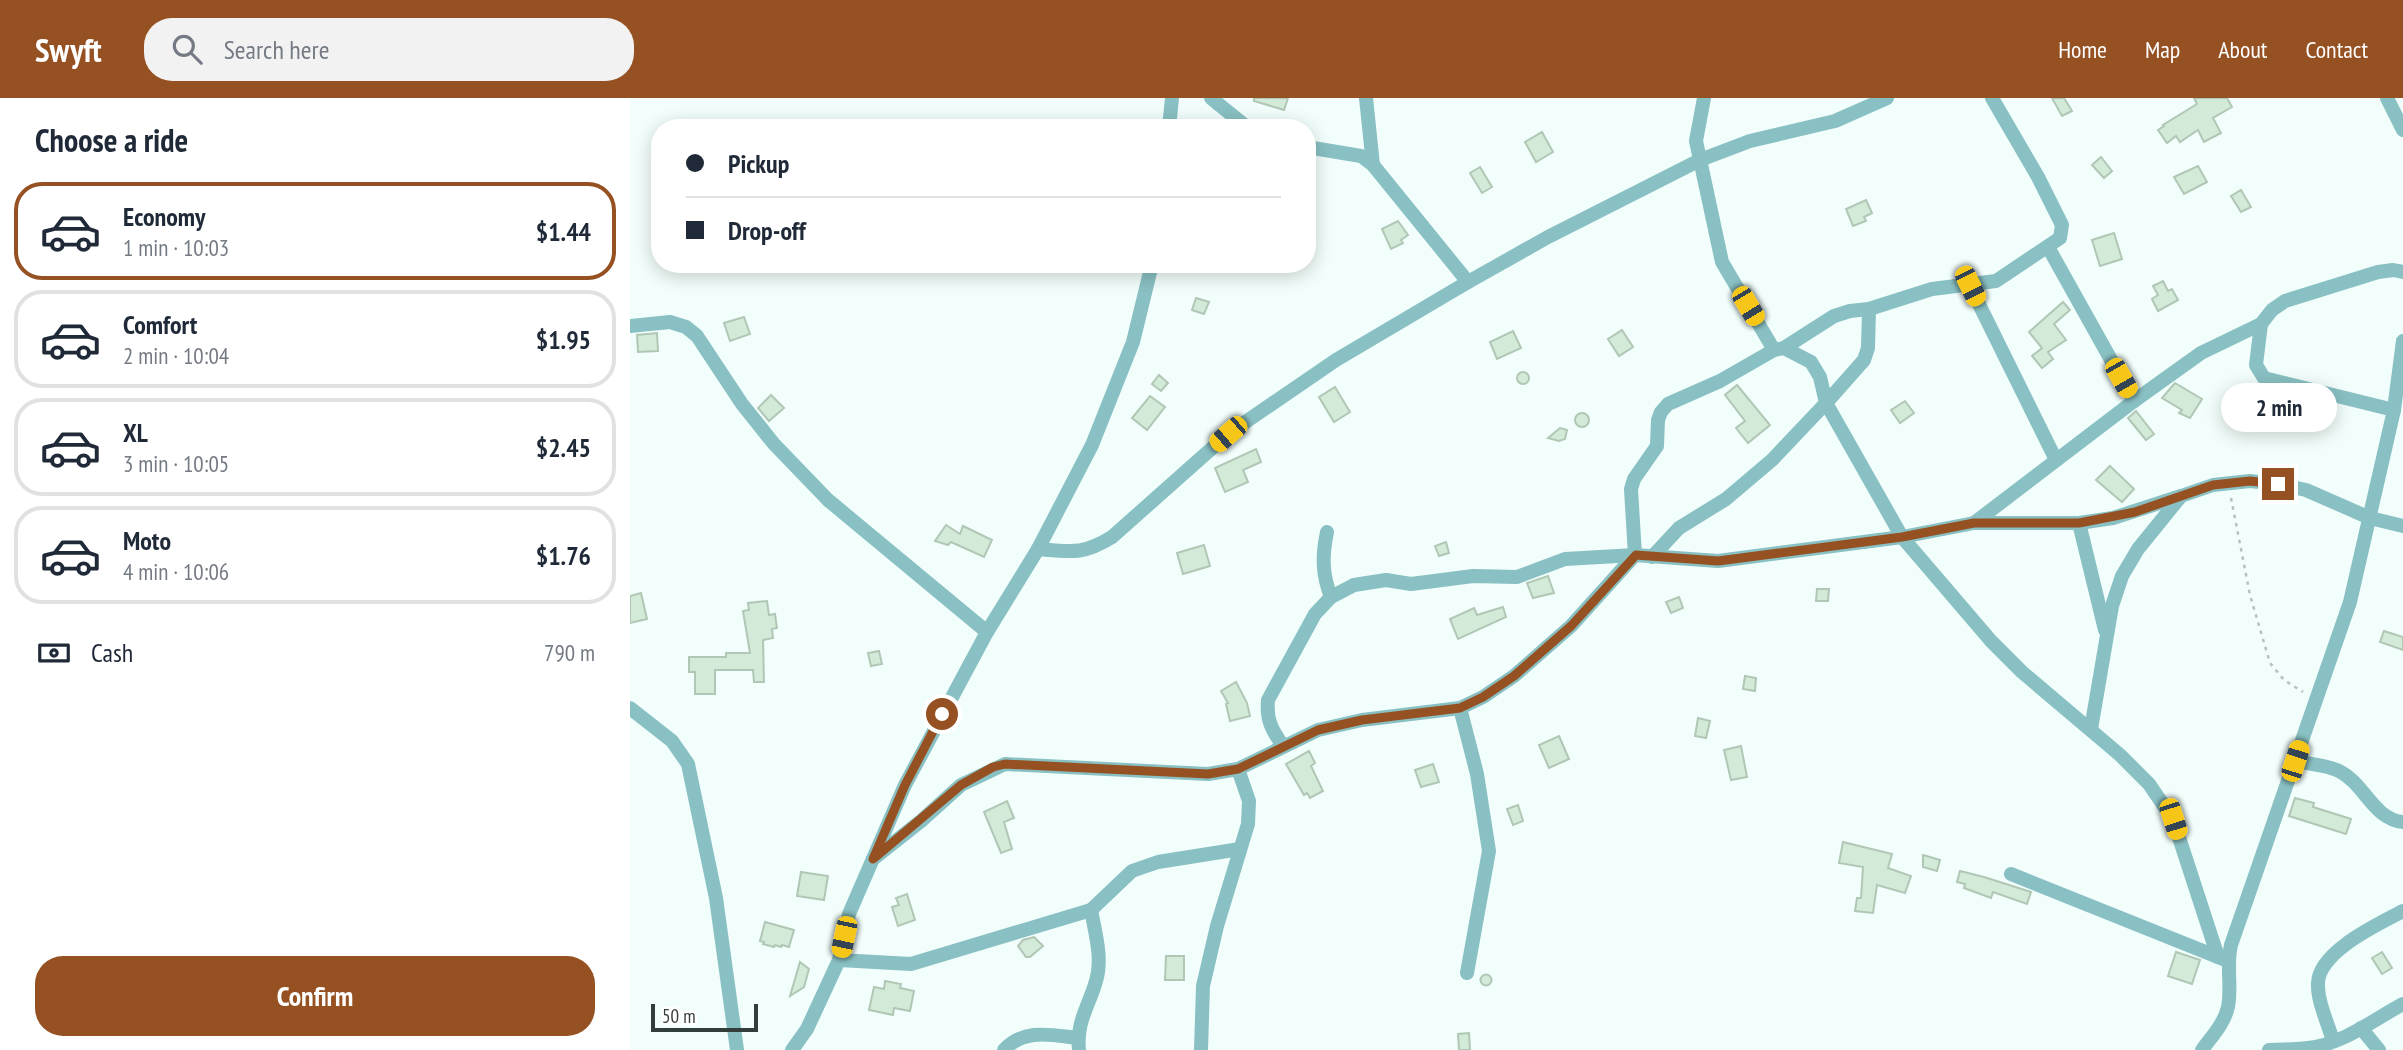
<!DOCTYPE html>
<html lang="en">
<head>
<meta charset="utf-8">
<style>
	body { margin:0; font-family:"PT Sans Narrow",sans-serif; background:#f2f2f3; color:#1f2937; height:100vh; display:flex; flex-direction:column; font-size:26px; white-space:nowrap }
	* { box-sizing:border-box; margin:0 }
	p { font-size:23px; color:#747a83 }
	.icon { flex:none; width:38px; height:38px; fill:none; stroke:currentColor; stroke-width:2; stroke-linecap:round; stroke-linejoin:round }
	.map { position:relative; flex:1; overflow:hidden }
	.panel { display:flex; flex-direction:column; background:#fff; width:630px }
	.panel>* { flex:none }
	.guide { position:absolute; left:21px; top:21px; width:665px; height:154px; border-radius:28px; box-shadow:0 4px 18px #0003; display:grid; align-content:center; height:154px; padding:0 35px; background:#fff }
	.scale { position:absolute; left:21px; bottom:18px; width:107px; box-sizing:border-box; padding-left:7px; border:4px solid #323e3b; border-top:0; font-size:19px; line-height:24px; white-space:nowrap; color:#323e3b; -webkit-text-stroke:5px #fff; paint-order:stroke }
	.end { position:absolute; width:32px; height:32px; margin:-16px; border:9px solid #955122; background:#fff; box-shadow:0 0 0 4px #fff }
	.from { border-radius:50% }
	.bubble { position:absolute; height:49px; border-radius:24px; background:#fff; box-shadow:0 4px 18px #0003; font-size:23px; font-weight:600; line-height:49px; text-align:center }
	.car { position:absolute; width:21px; height:42px; margin:-21px -10px; border-radius:9px; box-shadow:0 0 5px 2px #0007; background:linear-gradient(#f5c518 24%,#345 0 40%,#f5c518 0 76%,#345 0 86%,#f5c518 0) }
	.guide b { display:flex; align-items:center; gap:24px; height:66px; font-size:26px }
	.guide b+b { border-top:2px solid #e0e1e3 }
	.guide i { width:18px; height:18px; background:#1f2937 }
	ul { padding:0; list-style:none }
	li { display:flex; align-items:center; gap:21px; height:98px; margin:0 14px 10px; padding:0 21px; border:4px solid #e0e1e3; border-radius:28px }
	li div { flex:1 }
	li b { display:block; font-size:26px }
	li em { font-style:normal; font-weight:600 }
	li.selected { border-color:#955122 }
	li>.icon { width:63px; height:63px; stroke-width:1.5 }
	h2 { padding:0 35px; font-size:32px; line-height:84px }
	.pay { display:flex; align-items:center; gap:18px; height:77px; padding:0 35px; font-size:26px }
	.pay p { margin-inline-start:auto }
	.primary-button { display:flex; gap:14px; margin-top:auto; padding:14px 35px }
	.primary-button a { flex:1; height:80px; border-radius:28px; background:#955122; color:#fff; font-size:28px; font-weight:600; line-height:80px; text-align:center }
	header { display:flex; align-items:center; gap:42px; box-sizing:border-box; height:98px; padding:0 35px; background:#955122; color:#fff }
	header strong { font-size:33px }
	nav { display:flex; gap:38px; margin-inline-start:auto; font-size:24px }
	.search { width:490px; height:63px; background:#f2f2f3; display:flex; align-items:center; gap:18px; box-sizing:border-box; padding:0 24px; border-radius:28px; color:#747a83; font-size:26px }
	main { display:flex; flex:1; min-height:0 }
	.map>svg:first-child { display:block }
	.building { fill:#d4ead9; stroke:#b1c7b6; stroke-width:2 }
	.lines { fill:none; stroke-linecap:round; stroke-linejoin:round }
	.path { stroke:#b5c1be; stroke-width:2.5; stroke-dasharray:3.5 5; stroke-linecap:butt }
	.minor { stroke:#89c0c3; stroke-width:14 }
	.route { stroke:#955122; stroke-width:9 }
</style>
</head>
<body>
<header>
<strong>Swyft</strong>
<div class="search"><svg class="icon" aria-label="search" viewBox="0 0 24 24"><circle cx="10" cy="10" r="6"/><path d="M15 15l6 6"/></svg>Search here</div>
<nav><a>Home</a><a>Map</a><a>About</a><a>Contact</a></nav>
</header>
<main>
<section class="panel">
<h2>Choose a ride</h2>
<ul>
<li class="selected"><svg class="icon" aria-label="car" viewBox="0 0 24 24"><path d="M5 17H2v-5l4-1 3-4h7l3 4 3 1v5h-3M9 17h6M6 11h13"/><circle cx="7" cy="17" r="2"/><circle cx="17" cy="17" r="2"/></svg><div><b>Economy</b><p>1 min · 10:03</p></div><em>$1.44</em></li>
<li><svg class="icon" aria-label="car" viewBox="0 0 24 24"><path d="M5 17H2v-5l4-1 3-4h7l3 4 3 1v5h-3M9 17h6M6 11h13"/><circle cx="7" cy="17" r="2"/><circle cx="17" cy="17" r="2"/></svg><div><b>Comfort</b><p>2 min · 10:04</p></div><em>$1.95</em></li>
<li><svg class="icon" aria-label="car" viewBox="0 0 24 24"><path d="M5 17H2v-5l4-1 3-4h7l3 4 3 1v5h-3M9 17h6M6 11h13"/><circle cx="7" cy="17" r="2"/><circle cx="17" cy="17" r="2"/></svg><div><b>XL</b><p>3 min · 10:05</p></div><em>$2.45</em></li>
<li><svg class="icon" aria-label="car" viewBox="0 0 24 24"><path d="M5 17H2v-5l4-1 3-4h7l3 4 3 1v5h-3M9 17h6M6 11h13"/><circle cx="7" cy="17" r="2"/><circle cx="17" cy="17" r="2"/></svg><div><b>Moto</b><p>4 min · 10:06</p></div><em>$1.76</em></li>
</ul>
<div class="pay"><svg class="icon" aria-label="cash" viewBox="0 0 24 24"><path d="M3 7h18v10H3z"/><circle cx="12" cy="12" r="2"/></svg>Cash<p>790 m</p></div>
<div class="primary-button"><a>Confirm</a></div>
</section>
<div class="map">
<svg width="1773" height="952" viewBox="0 0 1773 952">
	<rect width="100%" height="100%" fill="#f2fefb"/>
	<!-- building -->
	<g class="building">
		<path d="M624,0H658L654,12L624,3Z"/>
		<path d="M1422,0H1434L1442,13L1432,18Z"/>
		<path d="M1564,0H1597L1602,9L1583,20L1591,35L1574,44L1568,32L1550,44L1546,38L1537,45L1528,32L1534,28L1533,27L1567,6Z"/>
		<path d="M912,34L923,54L906,64L895,44Z"/>
		<path d="M1471,59L1482,73L1474,80L1462,67Z"/>
		<path d="M1568,68L1577,84L1554,96L1544,79Z"/>
		<path d="M850,69L862,89L852,95L840,75Z"/>
		<path d="M1611,92L1621,109L1611,114L1601,98Z"/>
		<path d="M1236,102L1242,115L1234,119L1236,123L1223,128L1216,111Z"/>
		<path d="M768,123L778,137L771,142L773,145L761,151L752,131Z"/>
		<path d="M1484,135L1492,161L1470,168L1462,142Z"/>
		<path d="M1533,183L1538,193L1542,191L1548,202L1528,213L1522,201L1528,197L1523,188Z"/>
		<path d="M566,200L579,204L574,216L562,212Z"/>
		<path d="M1433,204L1440,212L1424,226L1436,242L1418,254L1423,261L1412,270L1402,258L1412,250L1399,234Z"/>
		<path d="M114,219L120,236L100,243L94,225Z"/>
		<path d="M992,232L1003,249L989,258L978,241Z"/>
		<path d="M883,233L891,250L867,261L860,244Z"/>
		<path d="M27,235L28,253L8,254L7,237Z"/>
		<circle cx="893" cy="280" r="6"/>
		<path d="M529,277L538,285L531,293L522,286Z"/>
		<path d="M1545,285L1572,301L1560,320L1549,315L1552,312L1532,300Z"/>
		<path d="M1107,287L1140,327L1118,345L1106,330L1115,323L1095,297Z"/>
		<path d="M705,289L720,314L704,324L689,299Z"/>
		<path d="M141,297L154,310L139,323L128,310Z"/>
		<path d="M520,298L535,309L517,332L502,320Z"/>
		<path d="M1275,303L1284,315L1270,325L1261,312Z"/>
		<path d="M1506,313L1524,336L1516,342L1498,320Z"/>
		<circle cx="952" cy="322" r="7"/>
		<path d="M930,330L937,332L935,341L929,343L918,340Z"/>
		<path d="M626,351L631,364L613,372L618,384L595,394L585,370Z"/>
		<path d="M1480,368L1504,391L1492,404L1466,382Z"/>
		<path d="M316,427L330,436L333,428L362,442L354,459L321,444L318,447L305,443Z"/>
		<path d="M816,444L819,455L809,458L805,448Z"/>
		<path d="M574,447L580,468L553,476L547,455Z"/>
		<path d="M918,478L924,495L903,500L897,485Z"/>
		<path d="M1187,491H1199L1198,503H1186Z"/>
		<path d="M11,495L17,521L0,525V498Z"/>
		<path d="M1049,499L1053,510L1041,515L1036,504Z"/>
		<path d="M137,503L139,517L145,516L147,530L142,531L143,540L133,542L134,584H124L123,572H85V596H65V574H59V559H96V555H120L113,513L119,512L118,505Z"/>
		<path d="M873,509L876,519L828,541L820,521L844,510L847,517Z"/>
		<path d="M1754,533L1773,539V552L1750,544Z"/>
		<path d="M249,553L252,566L241,568L238,555Z"/>
		<path d="M1115,578L1126,580L1125,593L1113,591Z"/>
		<path d="M606,584L617,605L620,618L600,623L596,606L598,605L591,593Z"/>
		<path d="M1068,620L1080,623L1076,640L1065,638Z"/>
		<path d="M929,638L939,661L919,670L909,647Z"/>
		<path d="M1111,648L1117,679L1101,682L1094,652Z"/>
		<path d="M679,653L685,665L681,668L693,693L680,700L677,695L674,697L656,666Z"/>
		<path d="M803,666L809,684L791,689L785,672Z"/>
		<path d="M1665,700L1684,705L1683,709L1721,721L1716,736L1659,718Z"/>
		<path d="M377,703L384,720L374,724L382,751L371,755L354,714Z"/>
		<path d="M888,707L893,723L883,727L877,711Z"/>
		<path d="M1213,744L1262,756L1258,770L1281,778L1275,795L1247,787L1243,815L1225,813L1227,800H1231L1233,769L1209,765Z"/>
		<path d="M1293,757L1310,762L1307,773L1293,769Z"/>
		<path d="M1330,773L1354,779L1401,794L1397,806L1363,794L1361,800L1334,790L1335,786L1327,784Z"/>
		<path d="M171,774L198,778L194,802L167,798Z"/>
		<path d="M277,796L285,822L268,828L262,809L269,807L266,800Z"/>
		<path d="M135,824L164,832L159,849L152,847L151,849L145,847L144,849L133,846L134,844L130,843Z"/>
		<path d="M404,839L413,848L400,859H396L388,848L393,842Z"/>
		<path d="M1546,854L1570,862L1562,886L1538,878Z"/>
		<path d="M1752,854L1762,870L1752,876L1742,860Z"/>
		<path d="M536,858H554V882H535Z"/>
		<path d="M170,864L179,871L174,889L160,898Z"/>
		<circle cx="856" cy="882" r="5.5"/>
		<path d="M255,883L271,886L270,890L284,893L280,913L264,910L263,917L239,912L244,889L254,891Z"/>
		<path d="M839,935L840,952H829L828,936Z"/>
	</g>
	<g class="lines">
		<!-- path -->
		<path class="path" d="M1601,400L1620,497L1640,565L1654,582L1673,594"/>
		<!-- minor -->
		<g class="minor">
			<path d="M581,0L618,30"/>
			<path d="M736,0L743,67"/>
			<path d="M1074,0L1066,43L1092,164L1144,252"/>
			<path d="M1757,0L1773,32"/>
			<path d="M539,30L542,0"/>
			<path d="M677,49L731,58L743,67L838,184"/>
			<path d="M1340,188L1426,362"/>
			<path d="M0,228L40,224L56,229L67,238L112,306L144,346L198,402L357,534"/>
			<path d="M1154,250L1181,264L1190,279L1196,305L1272,439L1361,543L1392,574L1490,657L1519,686L1543,721L1588,859"/>
			<path d="M1504,303L1571,255L1631,226"/>
			<path d="M1764,312L1634,280L1626,267L1631,226L1642,212L1655,203L1748,174L1763,172L1773,174"/>
			<path d="M1344,425L1504,303L1418,149"/>
			<path d="M1449,425L1475,532"/>
			<path d="M697,434C692,458 692,476 701,499"/>
			<path d="M408,451C441,454 453,457 482,439L598,336L706,262L838,184L918,139L1070,62L1120,43L1205,23L1257,0"/>
			<path d="M1022,459L1049,430L1096,401L1142,362L1196,305L1234,262L1238,250L1239,211"/>
			<path d="M0,610L42,643L58,666L86,800L107,952"/>
			<path d="M830,610L847,676L859,753L837,875"/>
			<path d="M1461,631L1482,508L1492,478L1508,451L1551,398L1583,387L1620,383L1648,386L1676,392L1740,420L1773,428"/>
			<path d="M653,648C642,632 636,622 638,602L685,516L701,499L724,487L756,482L781,486L843,478L887,479L935,461L1005,457L1088,463L1272,439L1344,425H1449L1483,420L1551,398"/>
			<path d="M1665,663C1679,666 1697,667 1709,673C1735,686 1743,721 1773,724"/>
			<path d="M243,761L291,723L331,687L375,666L578,676L608,671L688,632L732,622L830,610L853,599L884,578L941,528L1005,457L1001,391L1004,381L1027,348L1028,322L1031,314L1038,306L1090,283L1144,252L1154,250L1204,218L1220,213L1239,211L1302,191L1366,183L1430,140L1432,127L1408,79L1362,0"/>
			<path d="M1381,776L1593,861"/>
			<path d="M209,862L281,866L461,812L502,773L528,764L610,751"/>
			<path d="M1731,930L1749,952"/>
			<path d="M1703,943C1698,925 1687,903 1688,885C1689,853 1749,826 1773,813"/>
			<path d="M162,952L177,931L209,862L219,816L275,687L357,534L408,451L462,347L503,244L522,166"/>
			<path d="M374,952C394,930 421,937 448,940"/>
			<path d="M449,952C446,924 459,908 466,883C473,861 465,834 461,812"/>
			<path d="M571,952L573,888L587,828L618,726L619,703L608,671"/>
			<path d="M1572,952C1582,938 1594,926 1598,909C1602,889 1596,868 1601,847L1720,504L1764,312L1773,243"/>
			<path d="M1639,952C1651,951 1665,952 1678,950C1713,946 1743,922 1773,906"/>
		</g>
	</g>
	<g class="lines">
		<!-- route -->
		<path class="route" d="M312,616L275,687L243,761L331,687L363,669L375,666L578,676L608,671L688,632L732,622L830,610L853,599L884,578L941,528L1006,457L1088,463L1272,439L1344,425H1449L1505,414L1583,387L1620,383L1648,386"/>
	</g>
</svg>
<div class="scale">50 m</div>
<i class="end from" style="left:312px;top:616px"></i>
<i class="end" style="left:1648px;top:386px"></i>
<div class="bubble" style="left:1591px;top:285px;width:116px">2 min</div>
<i class="car" style="left:1340px;top:188px;rotate:154deg"></i>
<i class="car" style="left:1118px;top:208px;rotate:149deg"></i>
<i class="car" style="left:1491px;top:280px;rotate:150deg"></i>
<i class="car" style="left:598px;top:336px;rotate:229deg"></i>
<i class="car" style="left:1665px;top:663px;rotate:18deg"></i>
<i class="car" style="left:1543px;top:721px;rotate:162deg"></i>
<i class="car" style="left:214px;top:839px;rotate:192deg"></i>
<div class="guide">
<b><i class="from"></i>Pickup</b>
<b><i></i>Drop-off</b>
</div>
</div>
</main>
</body>
</html>
